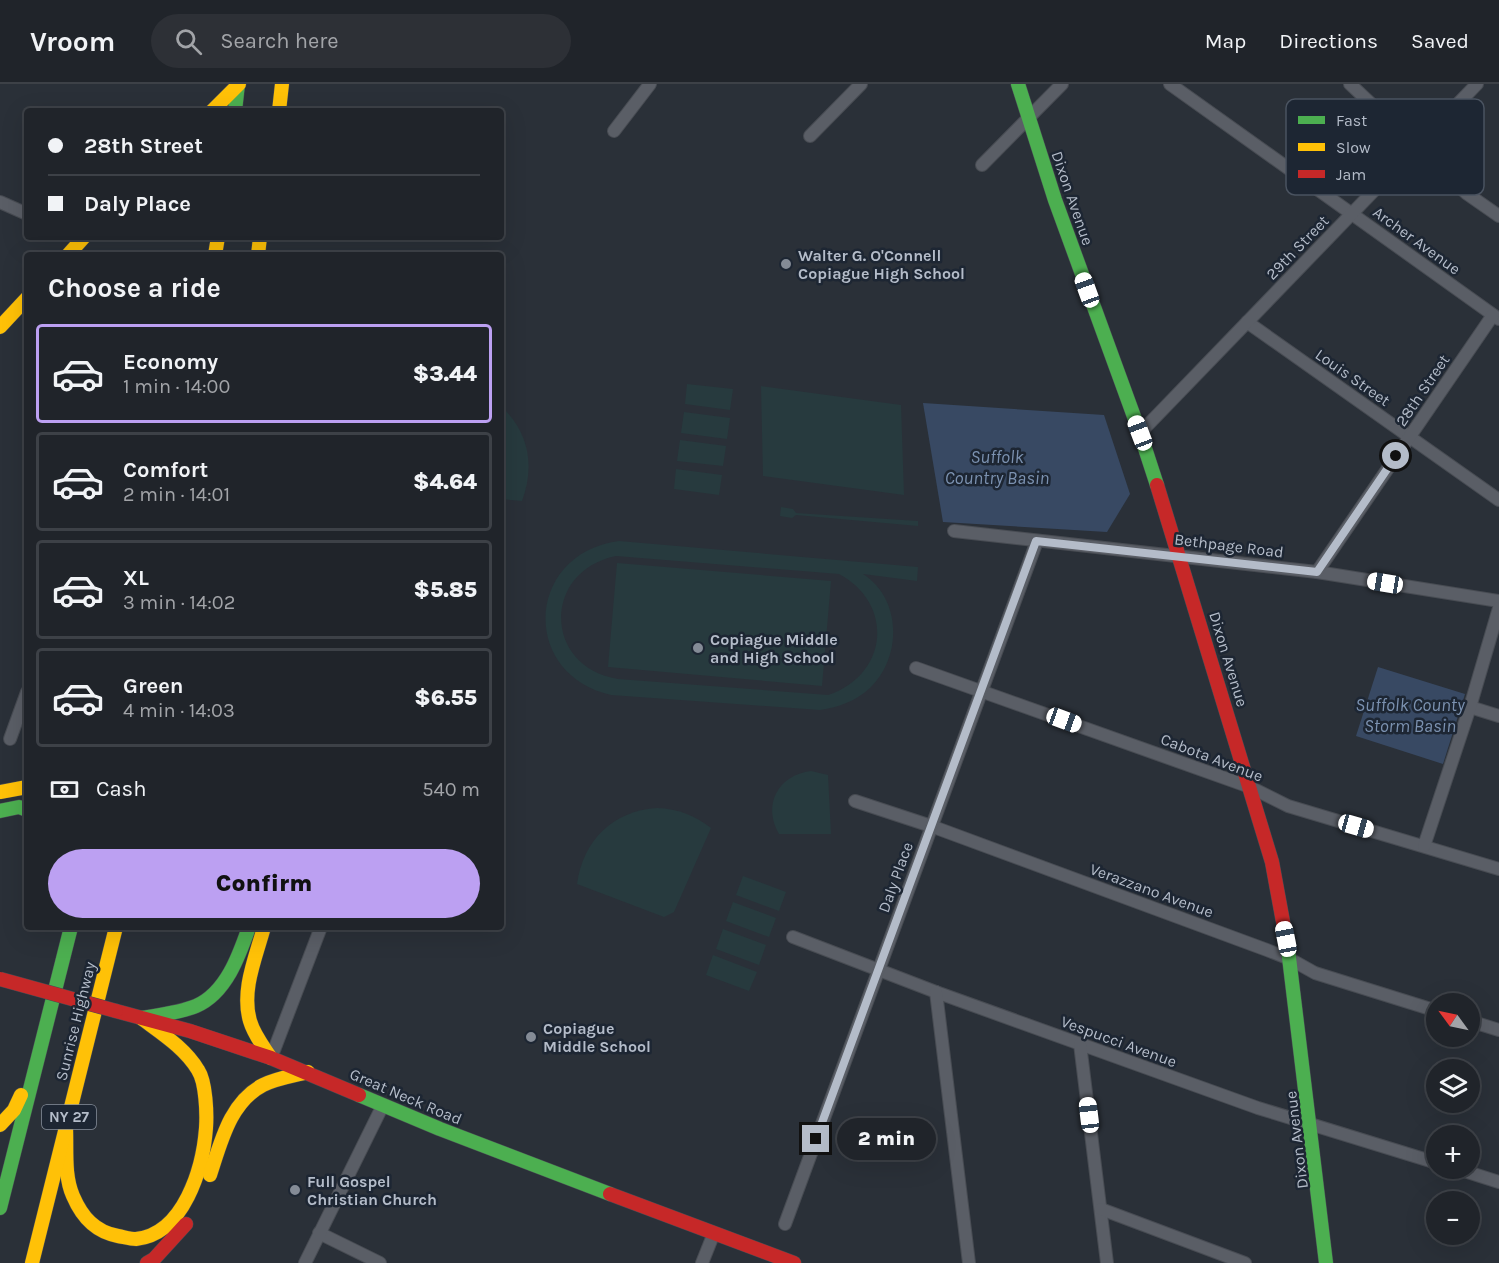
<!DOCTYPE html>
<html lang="en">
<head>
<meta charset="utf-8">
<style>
	body { margin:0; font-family:Karla,sans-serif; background:#2d3036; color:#f1f3f6; height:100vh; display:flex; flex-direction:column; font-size:22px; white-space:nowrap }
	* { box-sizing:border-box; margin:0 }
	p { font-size:20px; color:#a2a4a8 }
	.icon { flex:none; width:33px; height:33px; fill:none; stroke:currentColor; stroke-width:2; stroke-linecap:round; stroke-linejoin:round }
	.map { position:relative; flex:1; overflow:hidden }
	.sheet { position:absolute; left:24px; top:168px; width:480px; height:678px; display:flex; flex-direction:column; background:#20242a; border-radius:6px; box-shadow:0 6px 24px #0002,0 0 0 2px #3d4147 }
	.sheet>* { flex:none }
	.top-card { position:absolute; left:24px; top:24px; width:480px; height:132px; border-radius:6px; box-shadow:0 6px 24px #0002,0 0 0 2px #3d4147; display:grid; align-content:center; height:132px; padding:0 24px; background:#20242a }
	.needle { width:39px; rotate:303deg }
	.controls { position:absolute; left:1426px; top:909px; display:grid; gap:12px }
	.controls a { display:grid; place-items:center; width:54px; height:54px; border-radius:50%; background:#20242a; box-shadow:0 6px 24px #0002,0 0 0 2px #3d4147; font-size:30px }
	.end { position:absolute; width:27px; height:27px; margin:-14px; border:8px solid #b4bcc9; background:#111; box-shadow:0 0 0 3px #111 }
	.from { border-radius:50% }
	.bubble { position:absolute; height:42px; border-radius:21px; background:#20242a; box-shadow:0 6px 24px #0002,0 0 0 2px #3d4147; font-size:20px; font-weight:800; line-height:42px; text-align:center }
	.car { position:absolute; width:18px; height:36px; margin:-18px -9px; border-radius:8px; box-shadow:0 0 4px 2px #0007; background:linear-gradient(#fff 24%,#345 0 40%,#fff 0 76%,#345 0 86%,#fff 0) }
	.top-card b { display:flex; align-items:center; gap:21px; height:57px; font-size:22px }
	.top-card b+b { border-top:2px solid #3d4147 }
	.top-card i { width:15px; height:15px; background:#f1f3f6 }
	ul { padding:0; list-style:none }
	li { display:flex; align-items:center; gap:18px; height:99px; margin:0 12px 9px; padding:0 12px; border:3px solid #3d4147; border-radius:6px }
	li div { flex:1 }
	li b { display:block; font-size:22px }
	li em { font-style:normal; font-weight:800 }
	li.on { border-color:#bca0f2 }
	li>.icon { width:54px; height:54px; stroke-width:1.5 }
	h2 { padding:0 24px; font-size:27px; line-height:72px }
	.pay { display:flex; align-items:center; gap:15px; height:66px; padding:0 24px; font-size:22px }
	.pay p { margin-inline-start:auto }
	.primary-button { display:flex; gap:12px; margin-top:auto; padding:12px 24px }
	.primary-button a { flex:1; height:69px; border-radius:36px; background:#bca0f2; color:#111; font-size:24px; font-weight:800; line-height:69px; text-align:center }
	header { display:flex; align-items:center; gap:36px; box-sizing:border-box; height:84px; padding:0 30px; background:#20242a; border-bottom:2px solid #3d4147 }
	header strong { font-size:28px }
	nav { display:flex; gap:33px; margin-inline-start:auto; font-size:21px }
	.search { width:420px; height:54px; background:#2d3036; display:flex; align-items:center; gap:15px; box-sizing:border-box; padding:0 21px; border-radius:33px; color:#a2a4a8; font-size:22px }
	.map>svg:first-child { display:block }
	.green { fill:#273a3e; fill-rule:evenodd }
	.water { fill:#384963 }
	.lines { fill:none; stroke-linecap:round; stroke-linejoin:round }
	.street-casing { stroke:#484c53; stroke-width:14 }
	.fast-casing { stroke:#484c53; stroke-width:15 }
	.slow-casing { stroke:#484c53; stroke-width:15 }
	.jam-casing { stroke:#484c53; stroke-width:15 }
	.street { stroke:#5a5e66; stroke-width:12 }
	.fast { stroke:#4caf50; stroke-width:14 }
	.slow { stroke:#ffc107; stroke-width:14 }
	.jam { stroke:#c62828; stroke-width:14 }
	.jam-bridge-casing { stroke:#484c53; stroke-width:15; stroke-linecap:butt }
	.jam-bridge { stroke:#c62828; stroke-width:14 }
	.route { stroke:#b4bcc9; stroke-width:8 }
	.poi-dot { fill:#848b96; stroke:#1d2633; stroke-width:2 }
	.labels { text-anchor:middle; stroke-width:5; stroke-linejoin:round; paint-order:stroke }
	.shield { fill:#1d2633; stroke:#878f9c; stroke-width:1.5 }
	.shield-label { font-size:15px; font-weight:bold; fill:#b4bcc9 }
	.street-label { font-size:16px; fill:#b4bcc9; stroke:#1d2633 }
	.poi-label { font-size:16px; font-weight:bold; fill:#b4bcc9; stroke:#1d2633; text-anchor:start }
	.water-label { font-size:18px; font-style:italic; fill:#7c92b1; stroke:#1d2633 }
	.key { fill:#1d2633; stroke:#4a5360; stroke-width:1.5 }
	.key-label { font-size:16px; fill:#b4bcc9 }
</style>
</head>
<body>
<header>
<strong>Vroom</strong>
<div class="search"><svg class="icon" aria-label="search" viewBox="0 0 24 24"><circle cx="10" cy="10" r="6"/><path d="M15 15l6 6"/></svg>Search here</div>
<nav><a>Map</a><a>Directions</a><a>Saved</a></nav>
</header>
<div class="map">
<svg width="1499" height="1179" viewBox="0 0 1499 1179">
	<rect width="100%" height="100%" fill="#2a3038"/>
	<!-- green -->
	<g class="green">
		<path d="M687,300L733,305L730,326L685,320Z"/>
		<path d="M761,302L901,321L904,411L763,392Z"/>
		<path d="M501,322C529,348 535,382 522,417L501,415Z"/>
		<path d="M684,328L730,334L727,355L681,349Z"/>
		<path d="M680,356L726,362L723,382L677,377Z"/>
		<path d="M676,385L722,391L719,411L674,405Z"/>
		<path d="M781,423L793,425L796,429L918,437V442L796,431L792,434L780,432Z"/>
		<path d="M619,457L918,483L917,497L863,490C901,514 903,572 870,604C856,617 839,623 820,626L611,611C519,590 526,469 619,457ZM616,472L839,490C895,520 888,591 828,611L618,595C543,583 542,487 616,472Z"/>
		<path d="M617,479L831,497L822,602L608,583Z"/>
		<path d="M811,687L828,691L831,750H779C762,721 778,691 811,687Z"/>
		<path d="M657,724C678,725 694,731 711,744L674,828L664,833L577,800C583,756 613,727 657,724Z"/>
		<path d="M743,792L786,808L779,827L736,811Z"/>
		<path d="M733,818L776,834L769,853L726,837Z"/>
		<path d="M723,845L766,861L759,881L716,865Z"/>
		<path d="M713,871L757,888L749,907L706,891Z"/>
	</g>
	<!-- water -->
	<g class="water">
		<path d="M923,319L1104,331L1130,410L1107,448L943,438Z"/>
		<path d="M1378,583L1465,610L1443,680L1356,652Z"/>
	</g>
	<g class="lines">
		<!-- street casing -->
		<g class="street-casing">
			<g id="street">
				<path d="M1170,0L1499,235"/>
				<path d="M1350,0L1466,109L1499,132"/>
				<path d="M614,47L650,0"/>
				<path d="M810,52L861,0"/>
				<path d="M982,81L1062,0"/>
				<path d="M0,118L27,130"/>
				<path d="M1247,238L1499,416"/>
				<path d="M1140,349L1477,0"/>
				<path d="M954,447L1317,488L1499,517"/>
				<path d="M1317,488L1493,231"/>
				<path d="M916,584L1250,703L1288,722L1499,785"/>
				<path d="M1470,623L1499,632"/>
				<path d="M10,655L27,608"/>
				<path d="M855,717L931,742L1267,866L1290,875L1315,889L1437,927"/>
				<path d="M1424,762L1470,623L1499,524"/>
				<path d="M793,853L936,908L1258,1024L1437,1079"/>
				<path d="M936,908L969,1179"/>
				<path d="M1470,937L1499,946"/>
				<path d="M1080,960L1107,1179"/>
				<path d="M271,974L321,843"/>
				<path d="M1455,1084L1499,1098"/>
				<path d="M1101,1125L1245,1179"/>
				<path d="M785,1140L1037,457"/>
				<path d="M319,1149L380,1179"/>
				<path d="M305,1179L383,1021"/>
				<path d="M702,1179L714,1149"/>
			</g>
		</g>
		<!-- fast casing -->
		<g class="fast-casing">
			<g id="fast">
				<path d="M1018,0L1055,116L1140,349L1157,401"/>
				<path d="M235,27L238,0"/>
				<path d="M0,727L19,723L27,726"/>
				<path d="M1288,865L1326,1179"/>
				<path d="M141,934C159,931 179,929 196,922C226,909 239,872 249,843"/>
				<path d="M359,1011L440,1045L610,1110"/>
				<path d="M0,1124L71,843"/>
			</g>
		</g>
		<!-- slow casing -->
		<g class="slow-casing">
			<g id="slow">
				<path d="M212,27L239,0"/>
				<path d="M279,27L282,0"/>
				<path d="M68,171L84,153"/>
				<path d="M215,171L218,153"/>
				<path d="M258,171L260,153"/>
				<path d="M0,243L27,214"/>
				<path d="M0,708L27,703"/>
				<path d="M264,843C256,873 241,906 250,937C254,951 263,962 271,974"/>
				<path d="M0,1041L14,1026L21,1011"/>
				<path d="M66,1044C67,1066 64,1092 73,1112C82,1133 95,1148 118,1152C124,1153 130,1155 136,1155C184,1150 203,1084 206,1044C207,1030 206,998 198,986C185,964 161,949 141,934"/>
				<path d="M210,1091C221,1058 230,1018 263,1001C277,994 293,992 308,988"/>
				<path d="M32,1179L116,843"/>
			</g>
		</g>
		<!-- jam casing -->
		<g class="jam-casing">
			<g id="jam">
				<path d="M1157,401L1272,778L1288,865"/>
				<path d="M116,927L190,947L271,974L359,1011"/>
				<path d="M610,1110L794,1179"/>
				<path d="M147,1179L154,1175L186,1140"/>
			</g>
		</g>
		<!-- street -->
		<use href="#street" class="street"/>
		<!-- fast -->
		<use href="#fast" class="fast"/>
		<!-- slow -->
		<use href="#slow" class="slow"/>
		<!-- jam -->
		<use href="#jam" class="jam"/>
		<!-- jam-bridge casing -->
		<g class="jam-bridge-casing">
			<path id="jam-bridge" d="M0,895L116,927"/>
		</g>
		<!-- jam-bridge -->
		<use href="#jam-bridge" class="jam-bridge"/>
	</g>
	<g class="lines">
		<!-- route -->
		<path class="route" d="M816,1055L1036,457L1317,488L1396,372"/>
	</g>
	<!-- markers -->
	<g class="poi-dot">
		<circle cx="786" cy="180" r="6"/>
		<circle cx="698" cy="564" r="6"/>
		<circle cx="531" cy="953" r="6"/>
		<circle cx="295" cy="1106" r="6"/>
	</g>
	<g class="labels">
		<!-- shield labels -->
		<rect class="shield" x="42" y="1021" width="54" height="24" rx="4.5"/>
		<g class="shield-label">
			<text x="69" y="1038">NY 27</text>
		</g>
		<!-- street labels -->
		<g class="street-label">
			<text transform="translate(1073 114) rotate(71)" y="6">Dixon Avenue</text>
			<text transform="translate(1417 156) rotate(36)" y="6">Archer Avenue</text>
			<text transform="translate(1297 163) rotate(-46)" y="6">29th Street</text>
			<text transform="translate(1353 293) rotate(35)" y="6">Louis Street</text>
			<text transform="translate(1422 306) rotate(-56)" y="6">28th Street</text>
			<text transform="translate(1229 461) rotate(7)" y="6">Bethpage Road</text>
			<text transform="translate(1229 575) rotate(73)" y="6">Dixon Avenue</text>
			<text transform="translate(1212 673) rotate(21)" y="6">Cabota Avenue</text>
			<text transform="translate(895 793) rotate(-70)" y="6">Daly Place</text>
			<text transform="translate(1152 806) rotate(20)" y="6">Verazzano Avenue</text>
			<text transform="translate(75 937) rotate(-76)" y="6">Sunrise Highway</text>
			<text transform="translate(1119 957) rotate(20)" y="6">Vespucci Avenue</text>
			<text transform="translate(406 1012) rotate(23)" y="6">Great Neck Road</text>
			<text transform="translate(1296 1056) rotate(-97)" y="6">Dixon Avenue</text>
		</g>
		<!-- poi labels -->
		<g class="poi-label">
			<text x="798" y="177">Walter G. O'Connell<tspan x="798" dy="18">Copiague High School</tspan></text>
			<text x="710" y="561">Copiague Middle<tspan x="710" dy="18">and High School</tspan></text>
			<text x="543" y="950">Copiague<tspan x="543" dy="18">Middle School</tspan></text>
			<text x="307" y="1103">Full Gospel<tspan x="307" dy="18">Christian Church</tspan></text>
		</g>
		<!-- water labels -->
		<g class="water-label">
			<text x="997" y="379">Suffolk<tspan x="997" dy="21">Country Basin</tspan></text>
			<text x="1410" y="627">Suffolk County<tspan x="1410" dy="21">Storm Basin</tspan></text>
		</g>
	</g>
	<!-- legend -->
	<rect x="1286" y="15" width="198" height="96" rx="9" class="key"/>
	<rect x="1298" y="32" width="27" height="8" fill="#4caf50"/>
	<rect x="1298" y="59" width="27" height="8" fill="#ffc107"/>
	<rect x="1298" y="86" width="27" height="8" fill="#c62828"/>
	<g class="key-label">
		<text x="1336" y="42">Fast</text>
		<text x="1336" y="69">Slow</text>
		<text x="1336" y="96">Jam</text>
	</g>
</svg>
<div class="controls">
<a><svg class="needle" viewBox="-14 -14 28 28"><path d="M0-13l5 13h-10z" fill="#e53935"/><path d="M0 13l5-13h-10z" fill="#a2a4a8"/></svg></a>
<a><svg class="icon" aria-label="layers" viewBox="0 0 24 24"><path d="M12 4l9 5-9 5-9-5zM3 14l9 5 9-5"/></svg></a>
<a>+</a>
<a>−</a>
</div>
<i class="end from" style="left:1396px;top:372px"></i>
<i class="end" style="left:816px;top:1055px"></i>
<div class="bubble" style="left:837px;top:1034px;width:99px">2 min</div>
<i class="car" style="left:1087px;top:206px;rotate:340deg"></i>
<i class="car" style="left:1140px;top:349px;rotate:339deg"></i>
<i class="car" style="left:1385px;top:499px;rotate:279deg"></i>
<i class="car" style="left:1064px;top:636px;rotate:110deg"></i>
<i class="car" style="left:1356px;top:742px;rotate:106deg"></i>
<i class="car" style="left:1286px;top:855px;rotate:349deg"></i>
<i class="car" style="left:1089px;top:1031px;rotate:353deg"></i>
<div class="top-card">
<b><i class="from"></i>28th Street</b>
<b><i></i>Daly Place</b>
</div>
<section class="sheet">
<h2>Choose a ride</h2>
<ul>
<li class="on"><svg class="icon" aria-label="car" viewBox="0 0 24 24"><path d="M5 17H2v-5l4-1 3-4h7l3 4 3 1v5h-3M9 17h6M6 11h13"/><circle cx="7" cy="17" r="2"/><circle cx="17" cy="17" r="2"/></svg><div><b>Economy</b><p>1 min · 14:00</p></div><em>$3.44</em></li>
<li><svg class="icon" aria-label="car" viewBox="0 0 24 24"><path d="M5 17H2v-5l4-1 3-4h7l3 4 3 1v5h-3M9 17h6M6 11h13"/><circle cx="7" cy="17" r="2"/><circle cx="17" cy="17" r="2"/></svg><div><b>Comfort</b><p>2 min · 14:01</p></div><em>$4.64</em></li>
<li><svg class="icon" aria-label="car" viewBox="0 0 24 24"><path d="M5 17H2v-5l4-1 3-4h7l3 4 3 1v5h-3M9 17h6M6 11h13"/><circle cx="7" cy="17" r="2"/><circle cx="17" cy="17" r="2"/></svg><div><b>XL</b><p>3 min · 14:02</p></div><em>$5.85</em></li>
<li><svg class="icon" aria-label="car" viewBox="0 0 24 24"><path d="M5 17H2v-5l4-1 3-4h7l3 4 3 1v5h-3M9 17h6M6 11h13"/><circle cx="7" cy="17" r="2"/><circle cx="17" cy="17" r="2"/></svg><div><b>Green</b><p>4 min · 14:03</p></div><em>$6.55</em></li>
</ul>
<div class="pay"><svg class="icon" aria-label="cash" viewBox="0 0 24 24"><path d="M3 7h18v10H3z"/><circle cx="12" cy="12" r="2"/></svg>Cash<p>540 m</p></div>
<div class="primary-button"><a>Confirm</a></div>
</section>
</div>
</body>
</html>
